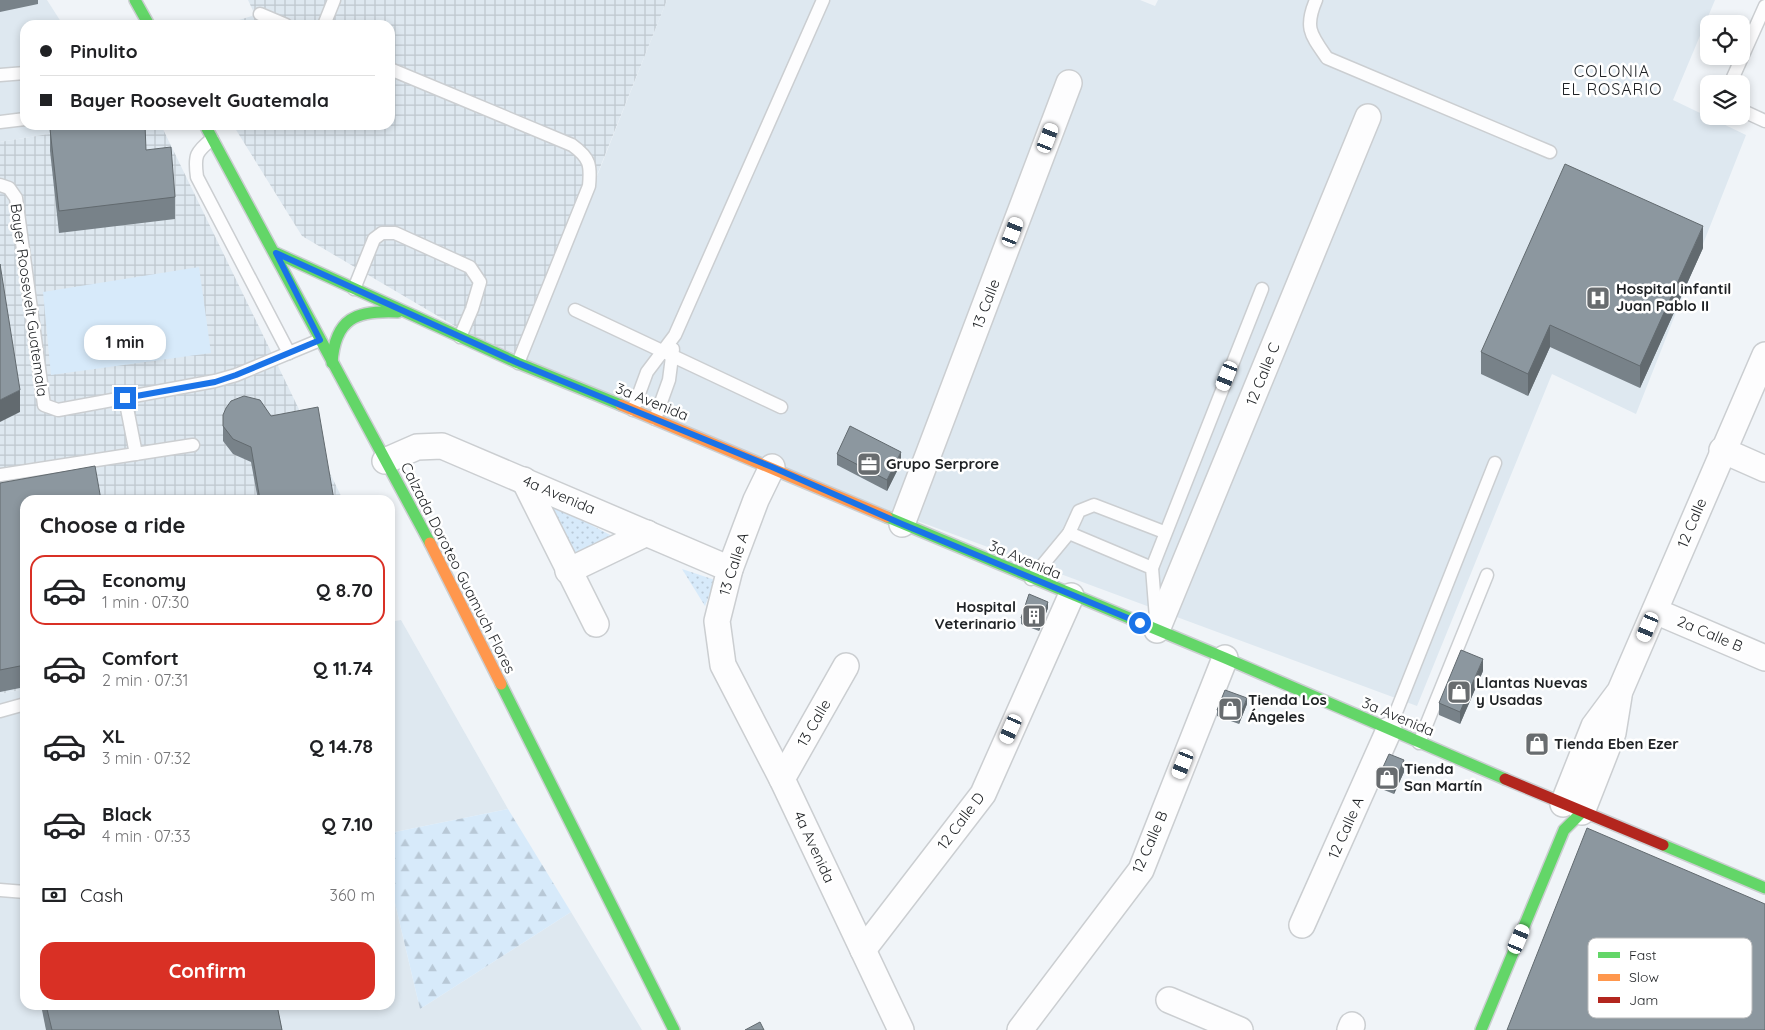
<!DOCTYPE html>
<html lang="en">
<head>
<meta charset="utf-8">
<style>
	body { margin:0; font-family:Quicksand,sans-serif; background:#f2f2f2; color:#202124; height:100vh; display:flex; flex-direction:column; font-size:19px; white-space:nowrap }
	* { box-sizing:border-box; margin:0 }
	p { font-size:16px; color:#757577 }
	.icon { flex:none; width:28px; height:28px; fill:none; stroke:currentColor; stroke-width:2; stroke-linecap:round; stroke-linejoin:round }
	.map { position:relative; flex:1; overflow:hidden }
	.drawer { position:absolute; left:20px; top:495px; width:375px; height:515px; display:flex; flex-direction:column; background:#fff; border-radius:15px; box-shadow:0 2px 8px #0003 }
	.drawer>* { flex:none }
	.banner { position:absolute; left:20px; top:20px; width:375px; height:110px; border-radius:15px; box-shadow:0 2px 8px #0003; display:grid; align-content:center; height:110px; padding:0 20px; background:#fff }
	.tools { position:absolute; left:1700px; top:15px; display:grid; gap:10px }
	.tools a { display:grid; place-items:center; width:50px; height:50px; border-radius:10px; background:#fff; box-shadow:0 2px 8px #0003; font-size:25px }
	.end { position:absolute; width:22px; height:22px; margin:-11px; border:6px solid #1a73e8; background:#fff; box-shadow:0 0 0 2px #fff }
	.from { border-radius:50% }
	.bubble { position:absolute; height:35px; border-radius:15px; background:#fff; box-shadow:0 2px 8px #0003; font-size:16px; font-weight:800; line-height:35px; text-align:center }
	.car { position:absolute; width:15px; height:30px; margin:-15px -8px; border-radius:6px; box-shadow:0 0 4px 1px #0007; background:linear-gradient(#fff 24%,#345 0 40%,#fff 0 76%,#345 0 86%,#fff 0) }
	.banner b { display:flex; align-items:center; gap:18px; height:48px; font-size:19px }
	.banner b+b { border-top:1px solid #e0e0e0 }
	.banner i { width:12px; height:12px; background:#202124 }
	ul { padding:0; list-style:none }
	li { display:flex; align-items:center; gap:15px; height:70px; margin:0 10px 8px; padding:0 10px; border:2px solid transparent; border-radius:15px }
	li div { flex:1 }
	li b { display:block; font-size:19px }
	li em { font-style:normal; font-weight:800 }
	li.on { border-color:#d93025 }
	li>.icon { width:45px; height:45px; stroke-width:1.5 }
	h2 { padding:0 20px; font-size:22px; line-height:60px }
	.pay { display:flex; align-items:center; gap:12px; height:55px; padding:0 20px; font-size:19px }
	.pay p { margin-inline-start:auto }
	.cta { display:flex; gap:10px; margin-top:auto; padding:10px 20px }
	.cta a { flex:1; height:58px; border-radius:15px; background:#d93025; color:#fff; font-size:20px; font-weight:800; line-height:58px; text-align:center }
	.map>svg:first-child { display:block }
	.built { fill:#dee8f0 }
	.industrial { fill:url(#industrial-grid) }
	.forest { fill:url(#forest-firs) }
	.park { fill:url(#park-dots) }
	.garden { fill:#d7eafa }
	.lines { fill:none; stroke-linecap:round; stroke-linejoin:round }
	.lane-casing { stroke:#cbced1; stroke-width:15 }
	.street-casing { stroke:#cbced1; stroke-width:28 }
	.fast-casing { stroke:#cbced1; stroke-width:14 }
	.slow-casing { stroke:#cbced1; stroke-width:14 }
	.jam-casing { stroke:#cbced1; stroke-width:14 }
	.lane { stroke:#fdfdfe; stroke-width:12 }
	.street { stroke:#fdfdfe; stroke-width:25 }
	.fast { stroke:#63d668; stroke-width:11 }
	.slow { stroke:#ff974d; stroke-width:11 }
	.jam { stroke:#b3261e; stroke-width:11 }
	.wall { fill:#788289 }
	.shaded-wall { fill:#626a6f }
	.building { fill:#8c979f; stroke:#626a6f }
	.route { stroke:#1a73e8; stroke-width:6 }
	.labels { text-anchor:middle; stroke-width:5; stroke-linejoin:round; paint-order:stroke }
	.poi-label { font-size:15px; font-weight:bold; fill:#1f2225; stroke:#fff; text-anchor:start }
	.street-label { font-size:15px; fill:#1f2225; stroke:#fff }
	.neighbourhood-label { font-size:16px; letter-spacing:1px; fill:#1f2225; stroke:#fff }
	.key { fill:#fff; stroke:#bcbdbe; stroke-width:1 }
	.key-label { font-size:14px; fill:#1f2225 }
</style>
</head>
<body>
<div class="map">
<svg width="1765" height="1030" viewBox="0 0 1765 1030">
	<defs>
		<pattern id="industrial-grid" width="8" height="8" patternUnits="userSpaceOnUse" patternTransform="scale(1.25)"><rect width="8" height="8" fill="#dee8f0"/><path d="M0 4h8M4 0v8" fill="none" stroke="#bec7ce"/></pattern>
		<pattern id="forest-firs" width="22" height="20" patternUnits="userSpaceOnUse" patternTransform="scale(1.25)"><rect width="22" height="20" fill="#d7eafa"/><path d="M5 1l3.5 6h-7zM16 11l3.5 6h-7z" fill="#b8c8d6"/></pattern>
		<pattern id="park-dots" width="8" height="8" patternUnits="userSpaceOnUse" patternTransform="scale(1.25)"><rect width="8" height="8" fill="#d7eafa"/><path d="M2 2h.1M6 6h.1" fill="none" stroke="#b8c8d6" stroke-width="1.8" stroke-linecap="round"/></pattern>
	</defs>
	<rect width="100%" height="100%" fill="#f0f4f8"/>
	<!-- built -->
	<g class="built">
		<path d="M0,0H47L63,25H25V125H103L0,142Z"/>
		<path d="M667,0H1140L1155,6L1158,0H1715L1673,100L1746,135L1636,414L1552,374L1417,706L772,467L522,365Z"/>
		<path d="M401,620L508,809L390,833V622Z"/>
		<path d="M25,689V1005H390V882L420,1009L571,912L642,1030H0V694Z"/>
	</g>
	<!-- industrial -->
	<g class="industrial">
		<path d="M248,0H667L521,365L302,236L233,125H390V25H223L255,15Z"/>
		<path d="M103,125H161L343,500H25V689L0,694V142Z"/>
	</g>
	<!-- forest -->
	<path class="forest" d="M508,809L571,912L420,1009L390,882V833Z"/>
	<!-- park -->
	<g class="park">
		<path d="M549,503L616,538L575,557Z"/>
		<path d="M682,569L715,580L705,606Z"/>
	</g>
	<!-- garden -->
	<path class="garden" d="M199,267L211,353L51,375L43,292Z"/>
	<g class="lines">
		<!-- lane casing -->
		<g class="lane-casing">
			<g id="lane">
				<path d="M1316,0C1304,28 1311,35 1327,58L1550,152"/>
				<path d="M260,14L286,25"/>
				<path d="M324,25L334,0"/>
				<path d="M390,69L572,145C590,158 591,165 589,186L518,363"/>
				<path d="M0,75L25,73"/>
				<path d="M1730,84L1765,6"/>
				<path d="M1741,110L1765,121"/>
				<path d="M0,122L25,119"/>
				<path d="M212,139C196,152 194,155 197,177L289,353"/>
				<path d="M0,185L9,188L16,198L44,405L58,410L215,381L236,375L320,340"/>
				<path d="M354,289L374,239L382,233H395L470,267L480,282L472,309L460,337"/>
				<path d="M575,310L781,407"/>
				<path d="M125,398L136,454"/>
				<path d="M633,410L647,372L675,335L823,0"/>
				<path d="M655,419L669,380L673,349"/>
				<path d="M0,475L193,445"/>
				<path d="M1069,533L1152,568L1156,618"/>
				<path d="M1152,568L1262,289"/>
				<path d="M1031,579L1069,533L1079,511L1094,505L1164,532"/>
				<path d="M0,711L25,704"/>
				<path d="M1389,730L1495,463"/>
				<path d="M1419,743L1487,575"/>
				<path d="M0,890L25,892"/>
			</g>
		</g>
		<!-- street casing -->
		<g class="street-casing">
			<g id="street">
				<path d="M1722,450L1765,469"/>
				<path d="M385,461L417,447L442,446L730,569"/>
				<path d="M772,467L756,500L730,569L717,621L723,665L782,779L901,1030"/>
				<path d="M524,480L596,624"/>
				<path d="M902,524L1069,83"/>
				<path d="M568,571L647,533"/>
				<path d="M1655,611L1765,658"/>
				<path d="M1157,630L1368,117"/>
				<path d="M782,779L846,666"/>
				<path d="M1563,804L1594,726L1620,691L1765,355"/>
				<path d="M1582,812L1613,733L1619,696"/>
				<path d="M1302,925L1389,730"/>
				<path d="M863,950L983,794L1071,596"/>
				<path d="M1169,1000L1240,1030"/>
				<path d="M1020,1030L1141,870L1225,658"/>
				<path d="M1350,1030L1352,1025"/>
			</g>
		</g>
		<!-- fast casing -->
		<g class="fast-casing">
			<g id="fast">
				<path d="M135,0L149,25"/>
				<path d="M205,125L430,543"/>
				<path d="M276,253L518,363L621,405"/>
				<path d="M332,363C335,318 356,310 398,312"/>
				<path d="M887,517L1225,658L1505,779"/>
				<path d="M501,684L674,1030"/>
				<path d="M1663,845L1765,888"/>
				<path d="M1481,1030L1564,830L1582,812"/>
			</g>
		</g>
		<!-- slow casing -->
		<g class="slow-casing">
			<g id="slow">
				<path d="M621,405L887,517"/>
				<path d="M430,543L501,684"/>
			</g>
		</g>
		<!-- jam casing -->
		<g class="jam-casing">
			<path id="jam" d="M1505,779L1663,845"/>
		</g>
		<!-- lane -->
		<use href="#lane" class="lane"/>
		<!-- street -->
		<use href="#street" class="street"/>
		<!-- fast -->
		<use href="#fast" class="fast"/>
		<!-- slow -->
		<use href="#slow" class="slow"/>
		<!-- jam -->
		<use href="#jam" class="jam"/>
	</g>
	<!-- wall -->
	<g class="wall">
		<path d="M0,0H38V4L0,12Z"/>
		<path d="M50,129L146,150L175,197V219L59,233L50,151Z"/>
		<path d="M1703,248L1640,388L1550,347L1528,396L1481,374V352Z"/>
		<path d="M223,415L271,416L334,500H258L251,462L233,454L223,441Z"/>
		<path d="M837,454L901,463L887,491L837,465Z"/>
		<path d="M0,483L25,500V687L0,692Z"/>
		<path d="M1048,608L1039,631L1021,624V618Z"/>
		<path d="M1483,671L1460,724L1439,715V703Z"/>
		<path d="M1247,704L1239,724L1217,716V710Z"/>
		<path d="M1404,772L1394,794L1379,788V776Z"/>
		<path d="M41,1005H277L282,1030H46Z"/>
	</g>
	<!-- shaded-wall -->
	<g class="shaded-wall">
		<path d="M1703,226V248L1640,388V366Z"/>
		<path d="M1550,325V347L1528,396V374Z"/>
		<path d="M20,390V412L0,422V400Z"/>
		<path d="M901,452V463L887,491V480Z"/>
		<path d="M1048,602V608L1039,631V625Z"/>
		<path d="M1483,659V671L1460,724V712Z"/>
		<path d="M1247,698V704L1239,724V718Z"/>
		<path d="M1404,760V772L1394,794V783Z"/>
	</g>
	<!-- building -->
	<g class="building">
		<path d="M76,125H145L146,150L171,147L175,197L59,211L50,129Z"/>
		<path d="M1565,164L1703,226L1640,366L1550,325L1528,374L1481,352Z"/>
		<path d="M0,264L20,390L0,400Z"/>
		<path d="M244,396L260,400L271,416L318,407L334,500H260L251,447L233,439L223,426V415L226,408L231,401Z"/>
		<path d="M850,426L901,452L887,480L837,454Z"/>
		<path d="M95,466L101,500H25V665L0,670V483Z"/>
		<path d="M1029,594L1048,602L1039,625L1021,618Z"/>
		<path d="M1461,650L1483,659L1460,712L1439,703Z"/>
		<path d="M1225,690L1247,698L1239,718L1217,710Z"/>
		<path d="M1389,754L1404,760L1394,783L1379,776Z"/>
		<path d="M1587,828L1765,904V1030H1507Z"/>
		<path d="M46,1005H277L282,1030H52Z"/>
		<path d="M760,1022L764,1030H745Z"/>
	</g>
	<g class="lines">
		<!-- route -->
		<path class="route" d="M125,398L215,382L236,375L320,340L276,253L518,363L772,467L902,524L1140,623"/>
	</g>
	<!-- icons -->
	<defs>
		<g id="hospital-square" transform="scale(1.25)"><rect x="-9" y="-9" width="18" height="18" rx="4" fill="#686c6f" stroke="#fff"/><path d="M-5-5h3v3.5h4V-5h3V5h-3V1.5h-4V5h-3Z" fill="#fff"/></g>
		<g id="office-square" transform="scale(1.25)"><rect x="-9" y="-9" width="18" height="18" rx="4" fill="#686c6f" stroke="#fff"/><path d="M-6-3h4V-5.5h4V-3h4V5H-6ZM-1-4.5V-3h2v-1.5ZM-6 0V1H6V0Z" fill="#fff"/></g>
		<g id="building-square" transform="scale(1.25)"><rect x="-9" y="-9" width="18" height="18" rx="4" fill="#686c6f" stroke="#fff"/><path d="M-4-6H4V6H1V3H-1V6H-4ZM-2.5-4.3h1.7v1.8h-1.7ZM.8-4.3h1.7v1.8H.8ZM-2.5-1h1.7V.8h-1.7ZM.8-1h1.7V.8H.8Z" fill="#fff"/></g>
		<g id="shop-square" transform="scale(1.25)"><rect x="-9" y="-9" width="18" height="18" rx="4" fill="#686c6f" stroke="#fff"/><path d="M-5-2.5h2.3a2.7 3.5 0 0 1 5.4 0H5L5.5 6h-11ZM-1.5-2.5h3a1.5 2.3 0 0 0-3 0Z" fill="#fff"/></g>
	</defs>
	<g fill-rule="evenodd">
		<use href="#hospital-square" x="1598" y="298"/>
		<use href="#office-square" x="869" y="464"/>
		<use href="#building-square" x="1034" y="616"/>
		<use href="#shop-square" x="1459" y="692"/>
		<use href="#shop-square" x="1230" y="709"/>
		<use href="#shop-square" x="1537" y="744"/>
		<use href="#shop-square" x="1387" y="778"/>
	</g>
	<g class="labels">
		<!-- poi labels -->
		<g class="poi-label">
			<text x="1616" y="294">Hospital infantil<tspan x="1616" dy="17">Juan Pablo II</tspan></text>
			<text x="886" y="469">Grupo Serprore</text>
			<text x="1016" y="612" text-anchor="end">Hospital<tspan x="1016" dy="17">Veterinario</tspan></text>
			<text x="1476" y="688">Llantas Nuevas<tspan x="1476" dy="17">y Usadas</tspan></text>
			<text x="1248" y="705">Tienda Los<tspan x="1248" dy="17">Ángeles</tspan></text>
			<text x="1554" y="749">Tienda Eben Ezer</text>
			<text x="1404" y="774">Tienda<tspan x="1404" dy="17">San Martín</tspan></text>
		</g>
		<!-- street labels -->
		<g class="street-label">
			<text transform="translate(29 300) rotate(82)" y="5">Bayer Roosevelt Guatemala</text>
			<text transform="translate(986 304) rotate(-69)" y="5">13 Calle</text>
			<text transform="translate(1263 374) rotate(-68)" y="5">12 Calle C</text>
			<text transform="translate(652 402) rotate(22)" y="5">3a Avenida</text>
			<text transform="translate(559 495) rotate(23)" y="5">4a Avenida</text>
			<text transform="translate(1692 523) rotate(-67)" y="5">12 Calle</text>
			<text transform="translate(1025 560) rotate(23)" y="5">3a Avenida</text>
			<text transform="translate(734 564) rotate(-72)" y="5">13 Calle A</text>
			<text transform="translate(458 568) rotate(63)" y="5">Calzada Doroteo Guamuch Flores</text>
			<text transform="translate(1710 634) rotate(23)" y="5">2a Calle B</text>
			<text transform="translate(1398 717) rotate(23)" y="5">3a Avenida</text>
			<text transform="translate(814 723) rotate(-60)" y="5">13 Calle</text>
			<text transform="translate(961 821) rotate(-53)" y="5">12 Calle D</text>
			<text transform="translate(1346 828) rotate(-66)" y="5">12 Calle A</text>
			<text transform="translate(1150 842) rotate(-66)" y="5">12 Calle B</text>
			<text transform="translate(814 847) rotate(65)" y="5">4a Avenida</text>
		</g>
		<!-- neighbourhood labels -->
		<g class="neighbourhood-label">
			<text x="1612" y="77">COLONIA<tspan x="1612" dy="18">EL ROSARIO</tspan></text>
		</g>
	</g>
	<!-- legend -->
	<rect x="1588" y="938" width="164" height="80" rx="8" class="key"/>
	<rect x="1598" y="952" width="22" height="6" fill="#63d668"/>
	<rect x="1598" y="974" width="22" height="7" fill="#ff974d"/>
	<rect x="1598" y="997" width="22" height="6" fill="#b3261e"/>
	<g class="key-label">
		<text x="1629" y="960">Fast</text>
		<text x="1629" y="982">Slow</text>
		<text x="1629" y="1005">Jam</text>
	</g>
</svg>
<div class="tools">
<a><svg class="icon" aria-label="locate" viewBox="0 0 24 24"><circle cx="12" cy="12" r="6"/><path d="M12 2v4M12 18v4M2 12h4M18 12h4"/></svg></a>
<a><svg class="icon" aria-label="layers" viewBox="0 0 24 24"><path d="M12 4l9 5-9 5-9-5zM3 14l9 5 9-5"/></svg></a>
</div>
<i class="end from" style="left:1140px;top:623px"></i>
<i class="end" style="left:125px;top:398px"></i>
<div class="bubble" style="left:84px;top:325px;width:82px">1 min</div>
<i class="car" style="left:1048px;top:138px;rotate:21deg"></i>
<i class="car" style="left:1013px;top:232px;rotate:21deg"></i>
<i class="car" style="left:1227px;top:376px;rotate:202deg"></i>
<i class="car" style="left:1648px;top:627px;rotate:203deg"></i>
<i class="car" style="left:1011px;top:729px;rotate:204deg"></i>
<i class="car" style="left:1183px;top:764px;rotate:202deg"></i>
<i class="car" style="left:1519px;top:939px;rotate:23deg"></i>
<div class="banner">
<b><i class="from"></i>Pinulito</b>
<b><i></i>Bayer Roosevelt Guatemala</b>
</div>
<section class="drawer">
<h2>Choose a ride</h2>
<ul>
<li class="on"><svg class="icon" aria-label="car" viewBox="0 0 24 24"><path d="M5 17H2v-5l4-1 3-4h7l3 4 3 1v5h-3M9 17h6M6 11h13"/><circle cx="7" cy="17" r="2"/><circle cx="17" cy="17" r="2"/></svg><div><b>Economy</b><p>1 min · 07:30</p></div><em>Q 8.70</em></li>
<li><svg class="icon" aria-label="car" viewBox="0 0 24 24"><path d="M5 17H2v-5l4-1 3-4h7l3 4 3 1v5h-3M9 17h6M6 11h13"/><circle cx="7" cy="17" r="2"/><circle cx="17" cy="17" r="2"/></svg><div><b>Comfort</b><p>2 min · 07:31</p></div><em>Q 11.74</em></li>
<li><svg class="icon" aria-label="car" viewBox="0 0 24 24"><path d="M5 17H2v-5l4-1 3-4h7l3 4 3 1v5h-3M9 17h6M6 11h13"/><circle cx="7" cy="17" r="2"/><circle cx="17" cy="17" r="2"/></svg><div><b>XL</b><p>3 min · 07:32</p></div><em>Q 14.78</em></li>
<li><svg class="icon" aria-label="car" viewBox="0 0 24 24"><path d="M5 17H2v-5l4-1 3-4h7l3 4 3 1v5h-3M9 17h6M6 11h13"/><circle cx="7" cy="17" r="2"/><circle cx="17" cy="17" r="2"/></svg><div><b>Black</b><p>4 min · 07:33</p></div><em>Q 7.10</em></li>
</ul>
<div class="pay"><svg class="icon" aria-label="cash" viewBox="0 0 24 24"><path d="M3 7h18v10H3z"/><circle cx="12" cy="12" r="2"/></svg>Cash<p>360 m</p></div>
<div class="cta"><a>Confirm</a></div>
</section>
</div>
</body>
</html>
